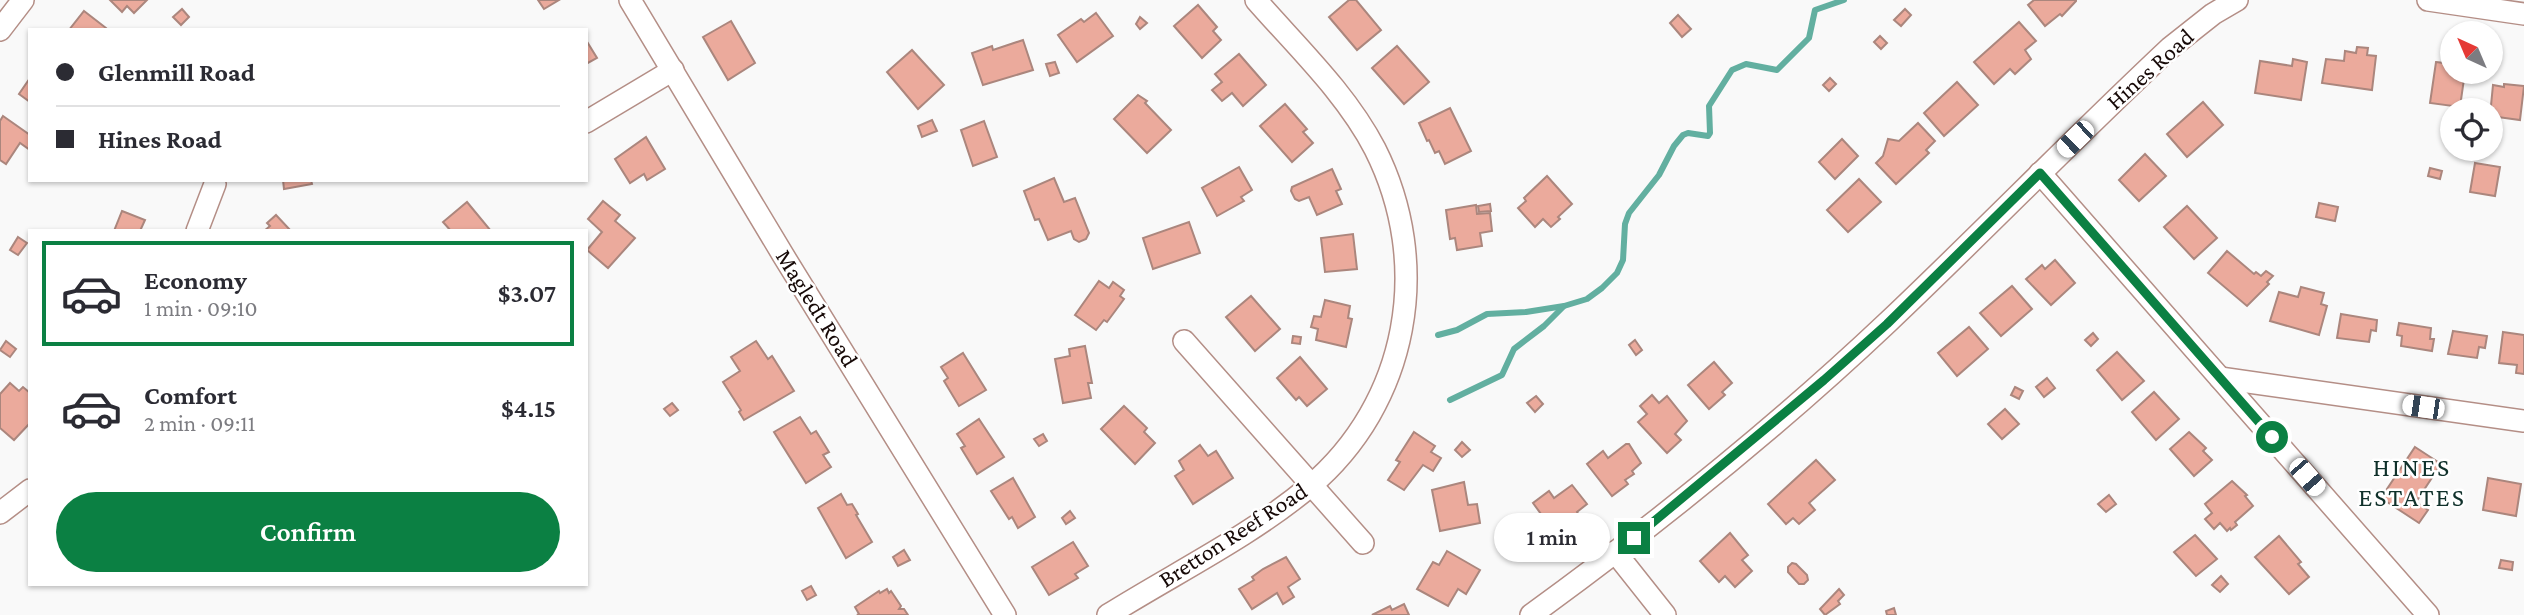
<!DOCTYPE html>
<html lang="en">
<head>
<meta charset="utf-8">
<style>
	body { margin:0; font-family:"Crimson Pro",serif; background:#f2f2f3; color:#2b2b33; height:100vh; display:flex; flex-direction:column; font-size:26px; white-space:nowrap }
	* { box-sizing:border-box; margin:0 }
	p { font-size:23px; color:#7c7c81 }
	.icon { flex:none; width:38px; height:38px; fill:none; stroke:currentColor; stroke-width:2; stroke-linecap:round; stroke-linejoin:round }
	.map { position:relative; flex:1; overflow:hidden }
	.drawer { position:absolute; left:28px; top:229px; width:560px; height:357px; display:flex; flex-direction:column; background:#fff; border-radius:0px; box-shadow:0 2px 5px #0004 }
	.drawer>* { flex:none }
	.hud { position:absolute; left:28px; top:28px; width:560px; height:154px; border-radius:0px; box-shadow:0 2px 5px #0004; display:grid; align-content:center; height:154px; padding:0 28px; background:#fff }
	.needle { width:46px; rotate:316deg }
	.tools { position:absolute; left:2440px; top:21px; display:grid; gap:14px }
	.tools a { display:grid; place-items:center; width:63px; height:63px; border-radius:50%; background:#fff; box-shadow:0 2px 5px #0004; font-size:35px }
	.end { position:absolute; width:32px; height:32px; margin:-16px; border:9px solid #0b8043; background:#fff; box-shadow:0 0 0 4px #fff }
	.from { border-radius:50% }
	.bubble { position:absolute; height:49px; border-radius:24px; background:#fff; box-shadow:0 2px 5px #0004; font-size:23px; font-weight:600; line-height:49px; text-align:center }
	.car { position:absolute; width:21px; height:42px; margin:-21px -10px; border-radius:9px; box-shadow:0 0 5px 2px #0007; background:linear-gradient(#fff 24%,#345 0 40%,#fff 0 76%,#345 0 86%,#fff 0) }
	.hud b { display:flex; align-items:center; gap:24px; height:66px; font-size:26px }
	.hud b+b { border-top:2px solid #e1e1e2 }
	.hud i { width:18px; height:18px; background:#2b2b33 }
	ul { padding:12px 0 0; list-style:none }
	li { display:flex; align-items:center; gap:21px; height:105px; margin:0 14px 10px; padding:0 14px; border:4px solid transparent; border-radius:0px }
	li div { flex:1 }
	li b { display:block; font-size:26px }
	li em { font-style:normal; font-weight:600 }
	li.current { border-color:#0b8043 }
	li>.icon { width:63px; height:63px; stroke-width:1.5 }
	.action { display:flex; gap:14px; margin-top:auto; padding:14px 28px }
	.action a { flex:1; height:80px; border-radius:42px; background:#0b8043; color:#fff; font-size:28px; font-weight:600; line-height:80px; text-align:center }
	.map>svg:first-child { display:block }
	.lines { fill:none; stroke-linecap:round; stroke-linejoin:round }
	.stream { stroke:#62afa0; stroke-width:6 }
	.building { fill:#ebaa9c; stroke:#ab867d; stroke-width:2 }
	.minor-casing { stroke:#b48e86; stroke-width:24 }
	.minor { stroke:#fff; stroke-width:21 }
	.route { stroke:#0b8043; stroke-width:9 }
	.labels { text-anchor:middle; stroke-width:5; stroke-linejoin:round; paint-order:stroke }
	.street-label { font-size:24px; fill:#160907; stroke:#fff }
	.neighbourhood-label { font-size:26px; letter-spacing:2px; fill:#10312b; stroke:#fff }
</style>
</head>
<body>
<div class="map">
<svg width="2524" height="615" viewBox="0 0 2524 615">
	<rect width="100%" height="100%" fill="#f9f9f9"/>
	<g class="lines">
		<!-- stream -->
		<g class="stream">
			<path d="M1438,335L1457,330L1487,314L1526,312L1564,306L1587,299L1602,288L1617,273L1623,260L1625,224L1629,213L1659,175L1674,146L1683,135L1688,133L1708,136L1710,133L1709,106L1732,70L1746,64L1777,70L1809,38L1815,10L1844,0"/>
			<path d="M1450,400L1502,375L1514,349L1544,326L1563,307"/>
		</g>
	</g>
	<!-- building -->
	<g class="building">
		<path d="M110,0H147L134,13L127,6L122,12Z"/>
		<path d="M538,0H559L544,9Z"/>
		<path d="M1349,0H1356L1381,30L1357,50L1329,17Z"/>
		<path d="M2034,0H2076V1L2062,16L2060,14L2045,26L2028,5Z"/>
		<path d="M1198,5L1217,27L1213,31L1221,40L1202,58L1174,26Z"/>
		<path d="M182,9L189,17L181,25L173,17Z"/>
		<path d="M1905,9L1911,15L1901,26L1894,20Z"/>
		<path d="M84,11L106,28L105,30H69Z"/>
		<path d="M1096,13L1113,36L1077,62L1058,35L1081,19L1084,22Z"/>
		<path d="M1678,15L1691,29L1682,37L1670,23Z"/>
		<path d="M1140,17L1147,23L1140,29L1136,24Z"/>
		<path d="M731,21L755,63L728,80L703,37Z"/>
		<path d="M2019,22L2036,41L2025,50L2031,59L2015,74L2010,69L1994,84L1974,62Z"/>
		<path d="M1880,36L1887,43L1881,49L1874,42Z"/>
		<path d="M586,40L597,58L586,64Z"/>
		<path d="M1023,40L1033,70L983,85L972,53L992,46L993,50Z"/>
		<path d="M1397,46L1429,82L1404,104L1372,68Z"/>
		<path d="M2357,47L2368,48L2367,55L2376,56L2372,90L2322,83L2326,59L2344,61L2345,51L2356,53Z"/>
		<path d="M912,50L944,85L918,109L887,72Z"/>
		<path d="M1239,54L1266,85L1243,106L1232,93L1222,101L1212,90L1222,82L1215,74Z"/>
		<path d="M2293,59L2307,62L2301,100L2255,93L2260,61L2292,66Z"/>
		<path d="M1055,62L1059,73L1050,76L1046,64Z"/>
		<path d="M2436,62L2452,64V72H2465L2460,107L2430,103Z"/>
		<path d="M30,78V102L19,94Z"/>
		<path d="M1830,78L1836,84L1829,91L1823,85Z"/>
		<path d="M1957,82L1978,105L1944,136L1924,113Z"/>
		<path d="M2504,84L2524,86L2520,120L2490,116L2493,85L2504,87Z"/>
		<path d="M1138,95L1147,101L1145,103L1171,130L1147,153L1114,119Z"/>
		<path d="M2203,102L2223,125L2187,157L2167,134Z"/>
		<path d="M1285,104L1307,129L1303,132L1313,143L1292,162L1260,126Z"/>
		<path d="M1450,108L1471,151L1445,164L1439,151L1435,153L1429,140L1427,141L1419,123Z"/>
		<path d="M3,116L30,135V150L20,143L6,164L0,160V121Z"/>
		<path d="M932,120L937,131L922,137L918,126Z"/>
		<path d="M984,121L997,157L973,166L961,130Z"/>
		<path d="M1918,123L1935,141L1926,150L1929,153L1896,184L1876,163L1883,156L1888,139L1899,141Z"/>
		<path d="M646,137L665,169L647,180L644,174L630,183L615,159Z"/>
		<path d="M1842,139L1858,156L1835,179L1819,162Z"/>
		<path d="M2145,154L2166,176L2139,201L2119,180Z"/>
		<path d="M2475,163L2500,167L2495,196L2470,192Z"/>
		<path d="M1239,167L1252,190L1241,197L1244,201L1217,216L1202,188Z"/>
		<path d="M2430,168L2442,171L2440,179L2428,176Z"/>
		<path d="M1332,169L1341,189L1336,191L1342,204L1317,215L1309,197L1299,201L1295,199L1291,191L1292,187Z"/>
		<path d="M1547,176L1572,204L1558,217L1560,219L1551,227L1543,219L1535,227L1518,208L1526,201L1524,198Z"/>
		<path d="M1054,178L1064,202L1075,198L1089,233L1086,239L1079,242L1074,239L1071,231L1048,240L1039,219L1035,220L1024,191Z"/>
		<path d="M1859,179L1881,202L1848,232L1827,210Z"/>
		<path d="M283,180H311L312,184L284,189Z"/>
		<path d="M603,201L620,215L615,221L635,238L608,268L587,250L602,232L588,219Z"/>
		<path d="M467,202L491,231H451L443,222Z"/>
		<path d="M2319,203L2338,207L2335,221L2316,217Z"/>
		<path d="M1490,204L1491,211L1479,212L1478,206Z"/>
		<path d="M1476,205L1477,214L1490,213L1492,231L1480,233L1482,246L1457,250L1455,238L1450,239L1446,210Z"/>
		<path d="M2187,206L2217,238L2194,259L2164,227Z"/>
		<path d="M122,211L145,220L140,231H114Z"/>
		<path d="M276,215L291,231H264L270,226L267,223Z"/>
		<path d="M1189,222L1200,253L1153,269L1143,238Z"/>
		<path d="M1353,234L1357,269L1325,272L1321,238Z"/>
		<path d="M18,237L27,243L18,255L10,250Z"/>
		<path d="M2227,251L2254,274L2256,272L2261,276L2266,271L2273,276L2267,282L2269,284L2247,306L2208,273Z"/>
		<path d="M2055,260L2075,283L2051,305L2026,279L2042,265L2045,269Z"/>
		<path d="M1099,281L1109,288L1113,282L1124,290L1120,296L1124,299L1107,322L1104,320L1096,330L1075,315Z"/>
		<path d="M2012,286L2032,309L2001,336L1980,313Z"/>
		<path d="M2301,287L2324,293L2321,304L2327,306L2319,335L2270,321L2279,292L2298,297Z"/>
		<path d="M1251,296L1280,329L1255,351L1226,317Z"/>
		<path d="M1325,300L1350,306L1348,318L1352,319L1346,347L1316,340L1318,329L1311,327L1314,316L1321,317Z"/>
		<path d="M2341,314L2377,320L2376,331L2371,330L2369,342L2337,338Z"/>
		<path d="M2399,323L2431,328L2430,339H2434L2432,351L2401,346L2402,336L2397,335Z"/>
		<path d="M1969,327L1988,349L1957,376L1938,353Z"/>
		<path d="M2453,331L2487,336L2485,348L2479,347L2477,358L2448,354Z"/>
		<path d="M2503,332L2524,335V374L2516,373L2517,365L2499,363Z"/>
		<path d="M2093,333L2098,339L2091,346L2085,340Z"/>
		<path d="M1293,336L1301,337L1300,344L1292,343Z"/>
		<path d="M1635,340L1642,350L1636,355L1629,345Z"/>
		<path d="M6,341L16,349L10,357L0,350Z"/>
		<path d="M756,341L768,359L772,356L794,391L744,420L739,412L741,410L723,382L740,371L731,357Z"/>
		<path d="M1085,346L1092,383H1088L1091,398L1063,403L1055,359L1070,356L1069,349Z"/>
		<path d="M2117,352L2144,381L2122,400L2097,370Z"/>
		<path d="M963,353L986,390L959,406L944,381L948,378L941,367Z"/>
		<path d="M1300,357L1327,389L1307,406L1299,397L1296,400L1277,378Z"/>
		<path d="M1714,362L1732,383L1722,392L1725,395L1709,409L1688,385Z"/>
		<path d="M2047,378L2055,388L2044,397L2036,387Z"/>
		<path d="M10,383L19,391L23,387L30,393V423L14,440L0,428V394Z"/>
		<path d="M2015,387L2023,391L2019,399L2011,395Z"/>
		<path d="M2154,392L2179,419L2156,440L2132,412Z"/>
		<path d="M1652,395L1659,403L1667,396L1687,421L1675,434L1681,440L1667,453L1638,422L1647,414L1640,406Z"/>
		<path d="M1536,396L1543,404L1535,412L1527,403Z"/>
		<path d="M672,403L678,410L670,416L664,409Z"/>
		<path d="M1124,406L1147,428L1144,432L1155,443L1135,464L1101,429Z"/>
		<path d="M2005,409L2019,424L2002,439L1988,424Z"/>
		<path d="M800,417L811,434L816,431L829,452L823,455L831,467L806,483L774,432Z"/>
		<path d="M979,419L1004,457L977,474L961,448L965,446L957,434Z"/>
		<path d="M1414,432L1435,446L1431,452L1441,458L1433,471L1423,465L1404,490L1388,480L1400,462L1396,460Z"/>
		<path d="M2189,432L2206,448L2203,451L2212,460L2194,476L2170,449Z"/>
		<path d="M1043,434L1047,441L1039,446L1034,439Z"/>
		<path d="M1462,442L1470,450L1462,457L1455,450Z"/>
		<path d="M1626,444H1629L1641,463L1632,471L1634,474L1625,480L1628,484L1612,496L1587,464L1603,451L1608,458Z"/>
		<path d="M1200,445L1208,456L1216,451L1233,478L1193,504L1175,476L1184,470L1179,461Z"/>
		<path d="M2415,447L2441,464L2416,502L2428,510L2419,523L2381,498Z"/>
		<path d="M1816,460L1835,480L1809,503L1815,510L1799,524L1793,518L1786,524L1768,504Z"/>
		<path d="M1013,478L1035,517L1018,528L1012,517L1009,519L991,491Z"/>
		<path d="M2488,478L2521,484L2516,516L2483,510Z"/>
		<path d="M2232,481L2247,495L2245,496L2253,506L2235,522L2237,525L2231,530L2230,528L2227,531L2220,523L2214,529L2205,519L2212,513L2205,504Z"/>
		<path d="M1464,482L1468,505L1477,504L1480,523L1440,531L1432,490Z"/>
		<path d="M1572,485L1587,504L1577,512L1579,515L1571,521L1573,524L1557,536L1533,503L1549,491L1554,498Z"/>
		<path d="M841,494L847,505L852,504L858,514L856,515L872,542L846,558L818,508Z"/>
		<path d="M2109,495L2116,504L2106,512L2098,504Z"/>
		<path d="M1070,511L1075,518L1066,524L1062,518Z"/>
		<path d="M1527,526L1530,540L1520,541L1518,528Z"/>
		<path d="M1730,533L1748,555L1742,560L1752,571L1735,587L1725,576L1719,582L1700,561Z"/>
		<path d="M2195,535L2217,559L2196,576L2174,552Z"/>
		<path d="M2279,536L2301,562L2298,564L2309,577L2289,594L2255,557Z"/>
		<path d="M1073,542L1088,566L1075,574L1078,578L1049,595L1032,567Z"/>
		<path d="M904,550L910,560L898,566L893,557Z"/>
		<path d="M1447,551L1480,570L1466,594L1458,589L1448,606L1417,589L1433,562L1439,565Z"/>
		<path d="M1286,557L1300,579L1288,587L1294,597L1283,604L1277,593L1252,609L1239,589L1254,580L1252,577L1263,569Z"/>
		<path d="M2501,560L2513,562L2512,570L2499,568Z"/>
		<path d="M1792,563L1796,564L1807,575L1808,580L1804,584H1799L1788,572V567Z"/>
		<path d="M2221,576L2228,584L2220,592L2212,585Z"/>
		<path d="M811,586L816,595L807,600L802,591Z"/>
		<path d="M887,589L889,593L891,591L901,606L899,609H904L908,615H857L859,614L855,607L879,591L880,593Z"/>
		<path d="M1839,589L1844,595L1838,601L1840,604L1825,615L1820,609Z"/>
		<path d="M1404,604L1409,615H1372L1390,606L1392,610Z"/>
		<path d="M1894,608L1896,615H1887L1886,611Z"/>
	</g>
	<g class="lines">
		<!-- minor casing -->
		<g class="minor-casing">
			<g id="minor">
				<path d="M630,0L783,255L1005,615"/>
				<path d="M2428,0L2524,14"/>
				<path d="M0,30L23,0"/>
				<path d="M586,122L673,70"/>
				<path d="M2040,173L2428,615"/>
				<path d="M197,231L215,184"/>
				<path d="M1184,341L1363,543"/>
				<path d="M2220,378L2524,421"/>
				<path d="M0,513L30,490"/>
				<path d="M1615,552L1665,615"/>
				<path d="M1108,615C1175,573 1249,537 1309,487C1409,403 1433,264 1375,149C1346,93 1297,47 1256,0"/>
				<path d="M1531,615C1655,525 1777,427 1888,322C1983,232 2074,138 2170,48L2213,14L2237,0"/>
			</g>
		</g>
		<!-- minor -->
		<use href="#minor" class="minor"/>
	</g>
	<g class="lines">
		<!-- route -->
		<path class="route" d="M1634,538L1824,380L1887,324L2040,173L2272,437"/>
	</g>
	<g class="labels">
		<!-- street labels -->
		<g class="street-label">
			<text transform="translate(2150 69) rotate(-42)" y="8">Hines Road</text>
			<text transform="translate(817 308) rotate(58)" y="8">Magledt Road</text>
			<text transform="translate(1233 535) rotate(-33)" y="8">Bretton Reef Road</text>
		</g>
		<!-- neighbourhood labels -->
		<g class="neighbourhood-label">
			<text x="2412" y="476">HINES<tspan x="2412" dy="30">ESTATES</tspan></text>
		</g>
	</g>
</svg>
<div class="tools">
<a><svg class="needle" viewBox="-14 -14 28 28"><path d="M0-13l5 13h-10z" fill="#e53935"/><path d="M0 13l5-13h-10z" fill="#7c7c81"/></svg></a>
<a><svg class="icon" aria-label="locate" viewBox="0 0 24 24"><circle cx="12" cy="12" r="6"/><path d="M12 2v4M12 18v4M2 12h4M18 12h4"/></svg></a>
</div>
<i class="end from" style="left:2272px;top:437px"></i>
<i class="end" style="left:1634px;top:538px"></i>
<div class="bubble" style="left:1494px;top:513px;width:116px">1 min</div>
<i class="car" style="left:2075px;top:139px;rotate:226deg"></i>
<i class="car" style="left:2423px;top:407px;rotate:278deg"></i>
<i class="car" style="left:2307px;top:477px;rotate:139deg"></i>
<div class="hud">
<b><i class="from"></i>Glenmill Road</b>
<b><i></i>Hines Road</b>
</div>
<section class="drawer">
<ul>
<li class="current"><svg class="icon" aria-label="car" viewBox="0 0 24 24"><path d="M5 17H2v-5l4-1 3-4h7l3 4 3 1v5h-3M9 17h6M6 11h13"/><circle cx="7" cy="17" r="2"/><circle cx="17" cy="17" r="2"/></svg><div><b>Economy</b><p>1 min · 09:10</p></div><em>$3.07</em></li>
<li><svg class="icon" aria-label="car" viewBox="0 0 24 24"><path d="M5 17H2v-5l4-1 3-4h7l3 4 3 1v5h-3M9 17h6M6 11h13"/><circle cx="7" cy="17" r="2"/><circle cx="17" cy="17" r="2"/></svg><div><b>Comfort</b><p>2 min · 09:11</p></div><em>$4.15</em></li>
</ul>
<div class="action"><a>Confirm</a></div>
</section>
</div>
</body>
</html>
